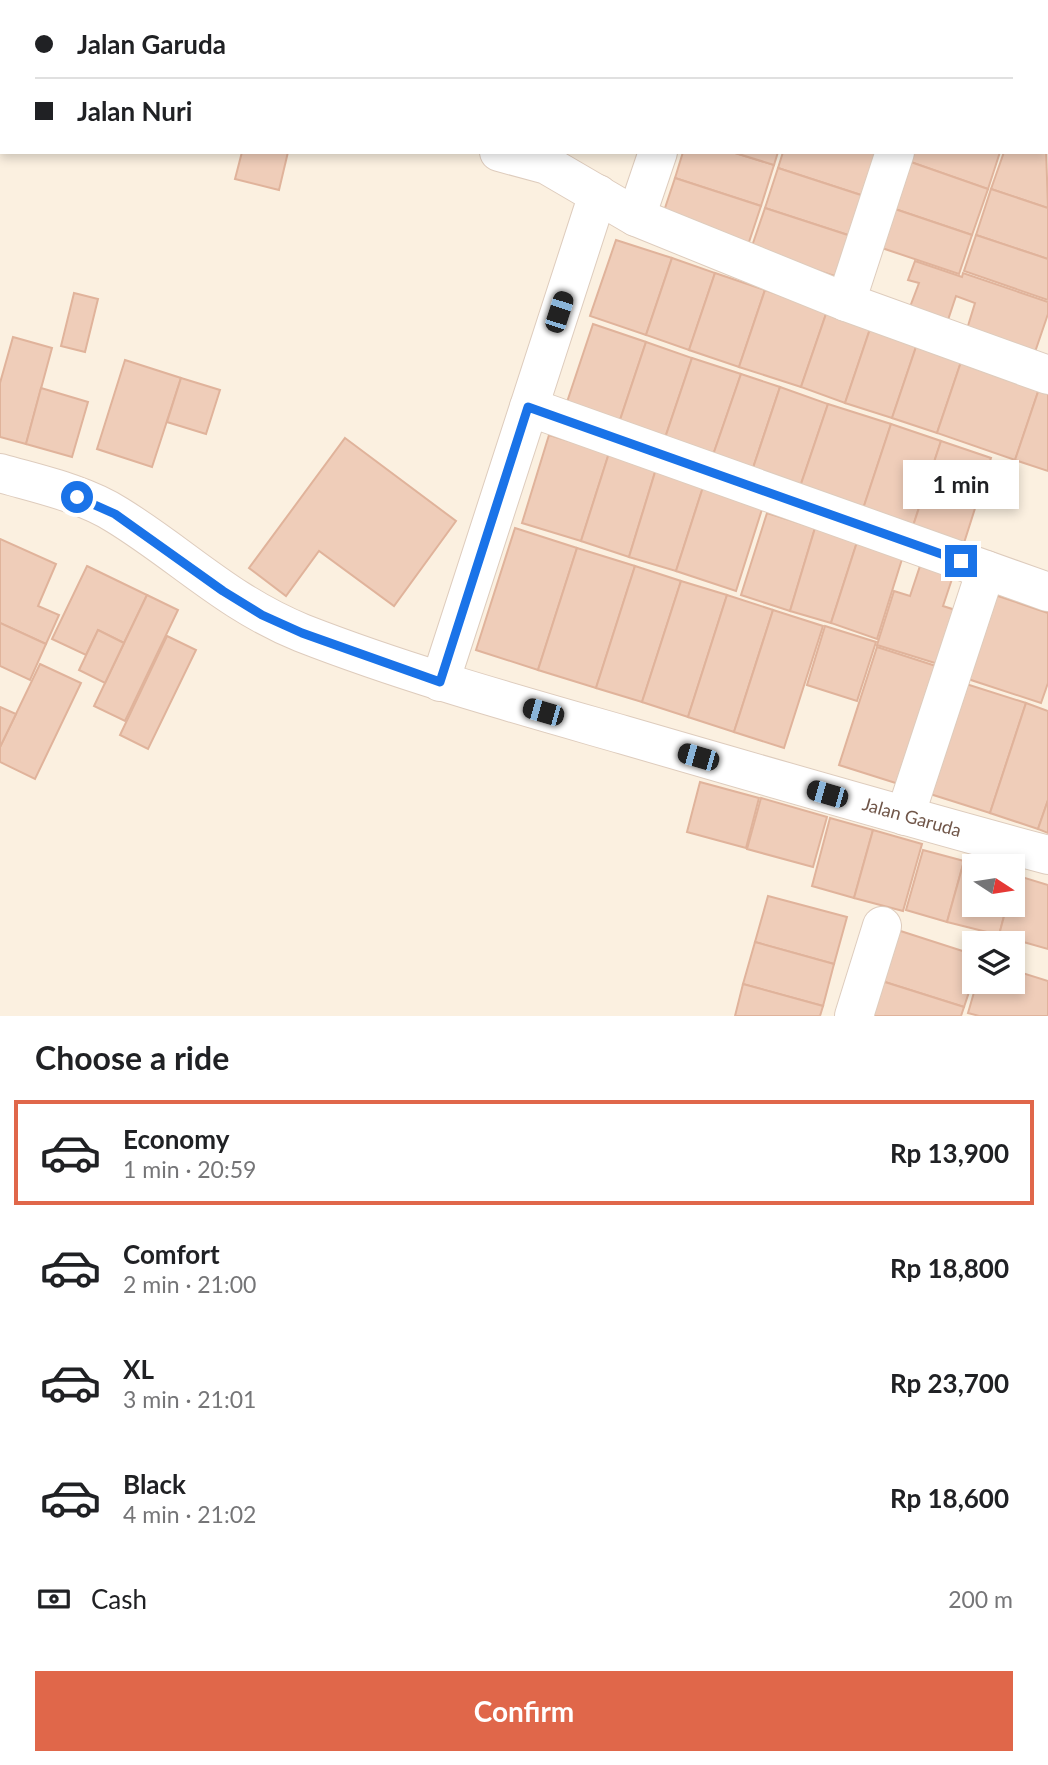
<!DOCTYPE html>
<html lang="en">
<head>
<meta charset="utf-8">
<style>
	body { margin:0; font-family:Lato,sans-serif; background:#f2f2f2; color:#202124; height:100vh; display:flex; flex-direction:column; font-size:26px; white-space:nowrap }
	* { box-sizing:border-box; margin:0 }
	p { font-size:23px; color:#757577 }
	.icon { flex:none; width:38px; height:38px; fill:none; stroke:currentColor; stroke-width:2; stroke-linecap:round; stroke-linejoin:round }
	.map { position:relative; height:1016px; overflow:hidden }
	.sheet { display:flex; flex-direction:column; background:#fff; flex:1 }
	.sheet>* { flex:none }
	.hud { position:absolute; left:0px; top:0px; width:1048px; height:154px; box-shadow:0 4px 10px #0003; display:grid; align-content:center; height:154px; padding:0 35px; background:#fff }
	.needle { width:46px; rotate:102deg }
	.fabs { position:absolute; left:962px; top:854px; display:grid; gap:14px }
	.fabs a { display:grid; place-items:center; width:63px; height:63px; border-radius:0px; background:#fff; box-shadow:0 4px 10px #0003; font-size:35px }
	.end { position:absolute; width:32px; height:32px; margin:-16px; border:9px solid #1a73e8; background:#fff; box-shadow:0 0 0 4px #fff }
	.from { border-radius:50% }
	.bubble { position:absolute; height:49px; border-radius:0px; background:#fff; box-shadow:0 4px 10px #0003; font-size:23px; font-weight:700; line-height:49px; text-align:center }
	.car { position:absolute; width:21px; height:42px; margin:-21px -10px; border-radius:9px; box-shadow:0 0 5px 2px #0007; background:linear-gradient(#222 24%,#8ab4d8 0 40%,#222 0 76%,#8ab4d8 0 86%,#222 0) }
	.hud b { display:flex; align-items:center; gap:24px; height:66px; font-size:26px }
	.hud b+b { border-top:2px solid #e0e0e0 }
	.hud i { width:18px; height:18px; background:#202124 }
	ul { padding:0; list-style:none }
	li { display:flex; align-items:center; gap:21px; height:105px; margin:0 14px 10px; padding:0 21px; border:4px solid transparent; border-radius:0px }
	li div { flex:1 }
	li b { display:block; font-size:26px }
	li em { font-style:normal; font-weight:700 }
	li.on { border-color:#e0674a }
	li>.icon { width:63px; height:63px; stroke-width:1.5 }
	h2 { padding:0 35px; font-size:32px; line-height:84px }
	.pay { display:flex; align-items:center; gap:18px; height:77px; padding:0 35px; font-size:26px }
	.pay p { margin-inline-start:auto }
	.action { display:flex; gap:14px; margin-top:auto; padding:14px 35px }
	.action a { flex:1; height:80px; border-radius:0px; background:#e0674a; color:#fff; font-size:28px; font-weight:700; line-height:80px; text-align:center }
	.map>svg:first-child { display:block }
	.building { fill:#efcdb9; stroke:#e0b39b; stroke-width:2 }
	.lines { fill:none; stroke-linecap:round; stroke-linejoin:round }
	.minor-casing { stroke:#deccbd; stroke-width:40 }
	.minor { stroke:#fff; stroke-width:38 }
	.route { stroke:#1a73e8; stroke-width:9 }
	.labels { text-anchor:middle; stroke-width:7; stroke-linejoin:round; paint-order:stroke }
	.street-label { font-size:18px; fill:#705649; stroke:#fef4e6 }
</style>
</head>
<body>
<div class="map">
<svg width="1048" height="1016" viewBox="0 0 1048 1016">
	<rect width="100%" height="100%" fill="#fbf0e0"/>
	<!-- building -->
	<g class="building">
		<path d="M832,0H931L831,2Z"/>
		<path d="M959,0H1048V9L1046,14V2H958Z"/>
		<path d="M1046,148L1048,208L991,189L1004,152H1046Z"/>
		<path d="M242,152H288L279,190L235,179Z"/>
		<path d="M683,152H732L774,165L761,206L675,178Z"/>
		<path d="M732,152H778L774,165Z"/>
		<path d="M783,152H882L867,197L778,168Z"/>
		<path d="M908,152H1000L988,189L905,160Z"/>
		<path d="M905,160L988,189L972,235L889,207Z"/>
		<path d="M778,168L867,197L854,237L765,208Z"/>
		<path d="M675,178L761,206L747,248L661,220Z"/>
		<path d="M991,189L1048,208V259L976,235Z"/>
		<path d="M889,207L972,235L959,274L876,246Z"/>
		<path d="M765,208L854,237L841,278L751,249Z"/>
		<path d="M976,235L1048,259V300L964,271Z"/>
		<path d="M616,240L672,258L646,335L590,316Z"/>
		<path d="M672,258L715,273L689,350L646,335Z"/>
		<path d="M915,261L962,277L963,273L1048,302V314L1035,352L967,329L975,303L956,296L948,320L910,307L919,283L908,280Z"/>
		<path d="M715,273L765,290L739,367L689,350Z"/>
		<path d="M765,290L827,311L801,387L739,367Z"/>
		<path d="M74,293L98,299L85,352L61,346Z"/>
		<path d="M827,311L871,326L845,403L801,387Z"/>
		<path d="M593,324L646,342L618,426L565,408Z"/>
		<path d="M871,326L918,341L892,418L845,403Z"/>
		<path d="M13,337L52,348L26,444L0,437V383Z"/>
		<path d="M918,341L963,356L937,433L892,418Z"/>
		<path d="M646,342L692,358L664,441L618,426Z"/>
		<path d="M963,356L1041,383L1015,460L937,433Z"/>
		<path d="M692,358L741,374L712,458L664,441Z"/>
		<path d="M125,360L181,378L152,467L97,449Z"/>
		<path d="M741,374L780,387L752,471L712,458Z"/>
		<path d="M181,378L220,390L206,434L167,422Z"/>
		<path d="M1041,383L1048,385V471L1015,460Z"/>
		<path d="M780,387L828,404L800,487L752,471Z"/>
		<path d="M41,388L88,402L72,457L26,444Z"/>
		<path d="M828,404L891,424L863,509L800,487Z"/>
		<path d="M891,424L941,441L913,526L863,509Z"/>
		<path d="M549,435L609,453L581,541L522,523Z"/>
		<path d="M345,438L456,521L394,606L319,551L286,596L249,568Z"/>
		<path d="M941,441L991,458L964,543L913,526Z"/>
		<path d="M609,453L656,469L629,557L581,541Z"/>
		<path d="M656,469L704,484L676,571L629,557Z"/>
		<path d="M704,484L764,503L736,591L676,571Z"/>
		<path d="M767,513L815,528L790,611L741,595Z"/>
		<path d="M515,528L577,548L538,670L476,650Z"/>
		<path d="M815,528L857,542L831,623L790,611Z"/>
		<path d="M0,539L56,564L38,606L59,615L46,644L0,623Z"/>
		<path d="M857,542L903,556L877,639L831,623Z"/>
		<path d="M577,548L635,566L596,688L538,670Z"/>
		<path d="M87,566L147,595L124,643L98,630L86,655L52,639Z"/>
		<path d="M635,566L681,581L642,702L596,688Z"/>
		<path d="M920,566L953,576L943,606L968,614L951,668L877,645L894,591L910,596Z"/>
		<path d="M681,581L727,595L688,717L642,702Z"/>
		<path d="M147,595L178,610L125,721L94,706Z"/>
		<path d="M727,595L773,610L734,732L688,717Z"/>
		<path d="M995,595L1048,613V683L1041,703L968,679Z"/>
		<path d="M773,610L823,626L784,748L734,732Z"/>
		<path d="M0,623L46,644L30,680L0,666Z"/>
		<path d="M825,626L876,642L857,701L807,685Z"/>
		<path d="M98,630L124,643L105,683L79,670Z"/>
		<path d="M167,636L196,650L148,749L120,735Z"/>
		<path d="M877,647L942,668L905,786L839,765Z"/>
		<path d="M40,664L81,683L35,779L0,762V747Z"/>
		<path d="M963,683L1026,703L990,813L927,793Z"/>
		<path d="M1026,703L1048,711V800L1038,829L990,813Z"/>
		<path d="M0,707L16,714L0,747Z"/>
		<path d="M700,782L759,798L746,848L687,832Z"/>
		<path d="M761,798L827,817L813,867L747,849Z"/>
		<path d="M1048,800V833L1038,829Z"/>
		<path d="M830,818L873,830L854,898L812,886Z"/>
		<path d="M873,830L922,844L903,911L854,898Z"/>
		<path d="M923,850L964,861L947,922L906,910Z"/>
		<path d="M964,861L982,866H975V905H1007L999,935L947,922Z"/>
		<path d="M1015,875L1048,885V949L999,935L1007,905H1013Z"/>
		<path d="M768,896L847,917L834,964L755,942Z"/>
		<path d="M885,926L975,955V974L964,1007L869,977Z"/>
		<path d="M755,942L834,964L823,1006L743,984Z"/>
		<path d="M1013,970L1048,981V1016H979L968,1013L977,982H1013Z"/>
		<path d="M869,977L964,1007L961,1016H859Z"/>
		<path d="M743,984L823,1006L820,1016H735Z"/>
	</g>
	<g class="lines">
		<!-- minor casing -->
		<g class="minor-casing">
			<g id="minor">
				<path d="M531,0L535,2"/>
				<path d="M224,2L225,0"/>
				<path d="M709,2L710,0"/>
				<path d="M944,2L945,0"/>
				<path d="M499,152L547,165L636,217L846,302L1048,375"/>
				<path d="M636,217L658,152"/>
				<path d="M846,302L895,152"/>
				<path d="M529,407L1048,592"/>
				<path id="s1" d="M0,473C38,484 82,493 117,515C182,555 228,603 302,633C407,674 516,704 624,735C765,776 906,817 1048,855"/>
				<path d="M440,682L598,194"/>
				<path d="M905,816L986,570"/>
				<path d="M854,1016L882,926"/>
			</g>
		</g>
		<!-- minor -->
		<use href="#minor" class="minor"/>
	</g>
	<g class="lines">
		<!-- route -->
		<path class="route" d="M77,497L115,514L223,591L262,615L302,633L440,682L528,407L961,561"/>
	</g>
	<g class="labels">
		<!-- street labels -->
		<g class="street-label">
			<text dy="6" stroke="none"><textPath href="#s1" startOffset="982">Jalan Garuda</textPath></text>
		</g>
	</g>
</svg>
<div class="fabs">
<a><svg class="needle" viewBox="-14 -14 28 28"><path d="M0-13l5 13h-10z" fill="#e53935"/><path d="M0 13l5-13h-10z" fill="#757577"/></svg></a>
<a><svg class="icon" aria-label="layers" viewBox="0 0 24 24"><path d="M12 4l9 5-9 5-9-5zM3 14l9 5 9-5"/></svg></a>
</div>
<i class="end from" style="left:77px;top:497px"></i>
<i class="end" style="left:961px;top:561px"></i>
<div class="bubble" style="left:903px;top:460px;width:116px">1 min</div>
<i class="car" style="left:559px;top:312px;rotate:18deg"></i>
<i class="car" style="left:543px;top:712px;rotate:286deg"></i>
<i class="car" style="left:698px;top:757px;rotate:286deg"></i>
<i class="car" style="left:827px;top:794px;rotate:286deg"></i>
<div class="hud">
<b><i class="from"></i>Jalan Garuda</b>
<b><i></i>Jalan Nuri</b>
</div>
</div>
<section class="sheet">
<h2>Choose a ride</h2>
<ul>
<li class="on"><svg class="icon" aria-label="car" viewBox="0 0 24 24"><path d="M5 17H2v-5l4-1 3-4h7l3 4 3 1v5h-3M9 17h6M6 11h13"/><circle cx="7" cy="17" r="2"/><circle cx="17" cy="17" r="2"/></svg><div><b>Economy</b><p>1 min · 20:59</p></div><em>Rp 13,900</em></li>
<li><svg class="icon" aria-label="car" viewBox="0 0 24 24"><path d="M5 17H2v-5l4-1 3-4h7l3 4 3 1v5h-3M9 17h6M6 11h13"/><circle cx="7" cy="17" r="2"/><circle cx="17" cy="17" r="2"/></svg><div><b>Comfort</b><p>2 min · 21:00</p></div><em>Rp 18,800</em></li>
<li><svg class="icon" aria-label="car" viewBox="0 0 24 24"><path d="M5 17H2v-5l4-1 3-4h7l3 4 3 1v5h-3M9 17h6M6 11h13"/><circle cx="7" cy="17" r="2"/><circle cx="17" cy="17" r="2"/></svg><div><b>XL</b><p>3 min · 21:01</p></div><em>Rp 23,700</em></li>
<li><svg class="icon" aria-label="car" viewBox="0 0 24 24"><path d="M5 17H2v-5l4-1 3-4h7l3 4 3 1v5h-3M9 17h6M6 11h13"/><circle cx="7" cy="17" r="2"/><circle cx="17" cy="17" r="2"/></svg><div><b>Black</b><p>4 min · 21:02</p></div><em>Rp 18,600</em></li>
</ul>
<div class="pay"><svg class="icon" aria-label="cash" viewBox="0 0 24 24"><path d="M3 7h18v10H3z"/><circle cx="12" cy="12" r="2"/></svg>Cash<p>200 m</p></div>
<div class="action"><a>Confirm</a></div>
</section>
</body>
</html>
